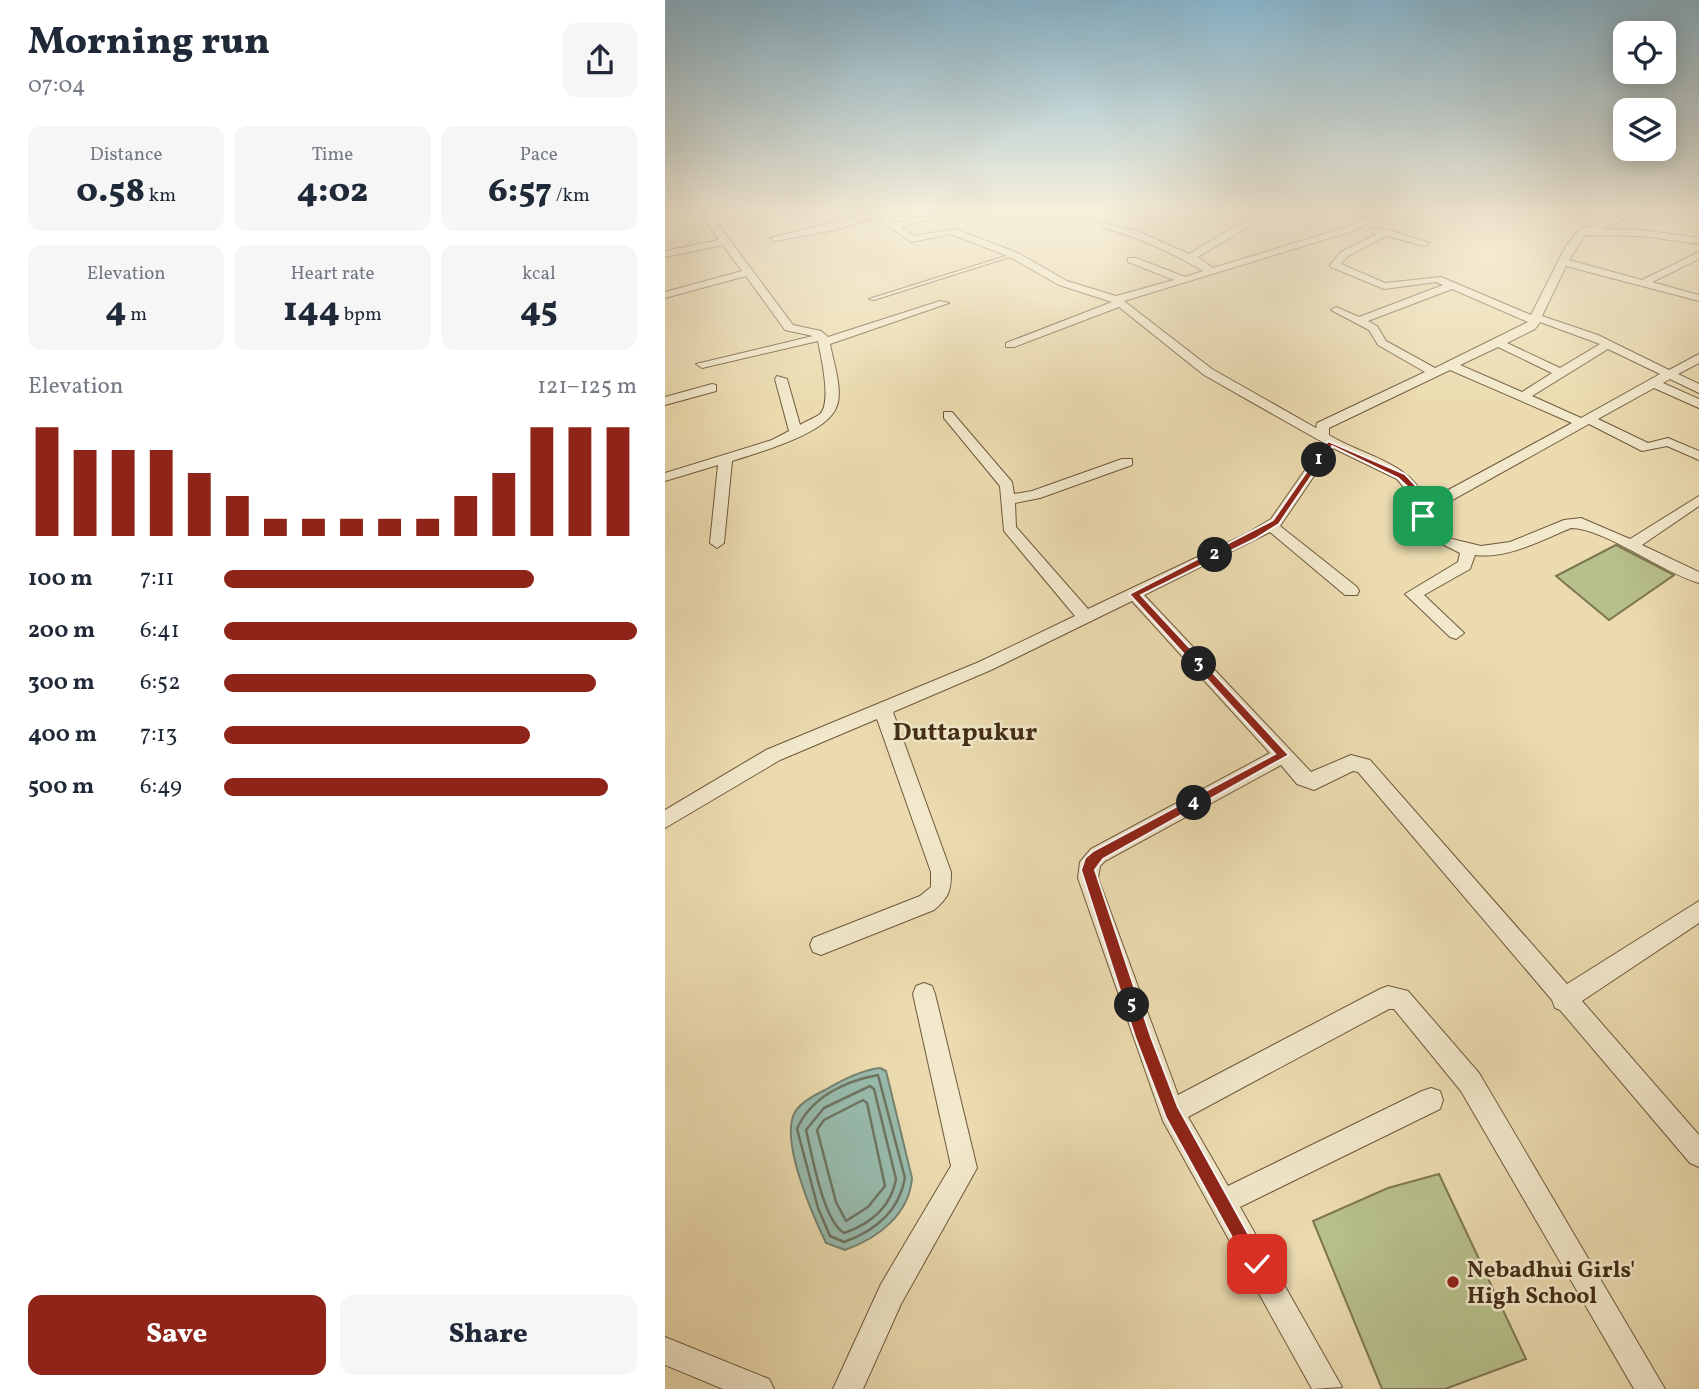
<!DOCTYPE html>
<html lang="en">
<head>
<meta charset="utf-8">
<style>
  :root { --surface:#fff; --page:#f6f6f7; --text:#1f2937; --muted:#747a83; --accent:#8f2418 }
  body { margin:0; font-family:Vollkorn,serif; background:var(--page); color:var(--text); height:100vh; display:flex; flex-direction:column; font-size:26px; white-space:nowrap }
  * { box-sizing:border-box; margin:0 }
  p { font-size:23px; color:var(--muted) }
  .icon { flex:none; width:38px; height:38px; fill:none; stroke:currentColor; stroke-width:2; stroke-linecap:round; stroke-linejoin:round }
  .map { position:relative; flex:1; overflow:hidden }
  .details { display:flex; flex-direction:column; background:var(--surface); width:665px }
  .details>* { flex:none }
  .buttons { position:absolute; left:948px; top:21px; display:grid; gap:14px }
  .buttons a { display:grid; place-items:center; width:63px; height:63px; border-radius:14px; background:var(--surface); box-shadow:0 4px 18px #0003; font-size:35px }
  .pin { position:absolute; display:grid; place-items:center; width:60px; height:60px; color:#fff; margin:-30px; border-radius:14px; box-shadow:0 4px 10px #0006 }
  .km { position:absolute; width:35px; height:35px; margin:-18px; border-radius:50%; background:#222; color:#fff; font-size:19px; line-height:35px; text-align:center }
  .round { display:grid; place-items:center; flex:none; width:74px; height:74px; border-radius:14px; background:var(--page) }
  .overview { display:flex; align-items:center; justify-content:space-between; height:119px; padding:0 28px }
  h1 { font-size:38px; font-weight:800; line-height:52px }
  .figures { display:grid; grid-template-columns:repeat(3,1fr); gap:10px; height:119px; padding:7px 28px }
  .figures div { display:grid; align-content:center; border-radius:14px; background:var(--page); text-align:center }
  .figures b { font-size:35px; font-weight:800 }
  .figures small { font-size:19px; font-weight:400 }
  .figures p { font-size:19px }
  .chart { height:196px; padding:14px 28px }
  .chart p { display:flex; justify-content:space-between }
  .chart svg { width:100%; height:126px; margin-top:7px; stroke:var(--accent); stroke-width:6 }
  .button { display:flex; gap:14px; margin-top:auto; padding:14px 28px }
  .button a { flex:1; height:80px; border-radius:14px; background:var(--accent); color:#fff; font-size:28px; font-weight:800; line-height:80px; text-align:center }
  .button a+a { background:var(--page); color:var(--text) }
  ul { padding:0 28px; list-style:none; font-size:23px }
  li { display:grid; grid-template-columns:112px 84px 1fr; align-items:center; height:52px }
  li i { height:18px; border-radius:9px; background:var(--accent) }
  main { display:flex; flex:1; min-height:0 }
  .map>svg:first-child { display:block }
  .green { fill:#b7c08b; stroke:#7e7650; stroke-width:2 }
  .water { fill:#98bbad; stroke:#768271; stroke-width:2 }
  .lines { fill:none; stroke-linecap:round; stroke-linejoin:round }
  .shore { stroke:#6e7462; stroke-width:2.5 }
  .service-casing { stroke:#6e583c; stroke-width:2 }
  .minor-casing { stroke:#6e583c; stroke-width:2 }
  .service { fill:#f2e8cb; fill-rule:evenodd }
  .minor { fill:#f2e8cb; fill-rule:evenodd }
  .route { fill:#8f2418; stroke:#fff; stroke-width:2 }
  .poi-dot { fill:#8f2418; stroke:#f2e8cb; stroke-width:2.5 }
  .labels { text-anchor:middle; stroke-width:5; stroke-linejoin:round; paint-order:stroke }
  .near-poi-label { font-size:23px; font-weight:bold; fill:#442d16; stroke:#f2e8cb; text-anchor:start }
  .district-label { font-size:26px; font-weight:bold; fill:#442d16; stroke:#f2e8cb }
</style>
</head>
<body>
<main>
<section class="details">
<div class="overview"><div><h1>Morning run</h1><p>07:04</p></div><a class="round"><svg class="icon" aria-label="share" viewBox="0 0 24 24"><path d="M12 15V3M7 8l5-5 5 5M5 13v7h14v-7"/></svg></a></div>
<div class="figures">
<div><p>Distance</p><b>0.58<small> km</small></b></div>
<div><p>Time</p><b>4:02</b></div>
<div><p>Pace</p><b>6:57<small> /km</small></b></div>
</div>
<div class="figures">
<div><p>Elevation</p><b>4<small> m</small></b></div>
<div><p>Heart rate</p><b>144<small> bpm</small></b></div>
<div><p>kcal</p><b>45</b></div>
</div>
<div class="chart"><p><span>Elevation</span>121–125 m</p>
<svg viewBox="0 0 160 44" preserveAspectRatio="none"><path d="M5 44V6M15 44V14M25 44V14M35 44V14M45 44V22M55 44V30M65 44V38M75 44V38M85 44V38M95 44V38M105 44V38M115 44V30M125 44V22M135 44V6M145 44V6M155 44V6"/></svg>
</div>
<ul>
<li><b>100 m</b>7:11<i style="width:75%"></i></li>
<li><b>200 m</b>6:41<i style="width:100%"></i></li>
<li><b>300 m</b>6:52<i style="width:90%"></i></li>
<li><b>400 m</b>7:13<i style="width:74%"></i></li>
<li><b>500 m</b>6:49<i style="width:93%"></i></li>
</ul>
<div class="button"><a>Save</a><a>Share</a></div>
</section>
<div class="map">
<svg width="1034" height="1389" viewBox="0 0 1034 1389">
  <rect width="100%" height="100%" fill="#ebdbaf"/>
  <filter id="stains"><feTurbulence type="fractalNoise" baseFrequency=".00286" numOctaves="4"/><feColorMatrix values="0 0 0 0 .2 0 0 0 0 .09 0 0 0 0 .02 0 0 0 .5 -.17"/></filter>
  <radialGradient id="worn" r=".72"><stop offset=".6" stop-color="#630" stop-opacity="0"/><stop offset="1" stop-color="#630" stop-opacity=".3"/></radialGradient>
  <path class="green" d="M951 545 1009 575 944 620 891 576Z
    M774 1174 861 1359 780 1389H717L648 1221 723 1188Z"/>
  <path class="water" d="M215 1068 221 1071 247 1178C244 1215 213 1238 180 1250L161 1243C148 1216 114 1139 130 1112 136 1102 150 1095 160 1090 177 1080 196 1070 215 1068Z"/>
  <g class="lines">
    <path class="shore" d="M213 1075 240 1178C234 1211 210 1231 179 1242L165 1236 153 1208 132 1129C146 1097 180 1081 213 1075Z
      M205 1086 209 1089 231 1179C226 1207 205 1224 179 1233 158 1221 147 1154 141 1130L159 1108Z
      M198 1100 202 1103 220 1186 203 1207 181 1221 171 1202 152 1130 159 1120Z"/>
    <defs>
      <path id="service" d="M347 254 351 255 209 300 204 299Z"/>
      <path id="minor" d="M43 210H53L49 214 52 223 128 325 156 331 163 337 275 301 284 303 165 344C168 361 179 392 171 408 161 434 92 453 67 461L59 543 52 548 45 543 53 465 0 481V473L107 440 124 431 110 379 112 376 122 379 135 425C141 421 150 418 155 414 167 403 156 356 153 341L37 368 31 364 148 336 120 330 81 276 0 298V292L77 271 58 245 0 257V251L54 240 42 223 39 213Z
        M203 210H213L230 223 282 210V214L236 227 248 236 290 229 353 253 402 281 451 296 509 280 463 262V258H471L520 277 538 271C506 252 473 237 437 227V223L472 231 524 254 593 213 611 210 533 257 548 268 685 226 716 210H727L691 230 459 301 547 369 651 428 652 423 760 372 713 345 704 330 666 310 671 307 694 317 778 285 771 282 719 289 666 267 665 265 676 252 712 234 706 232V228L723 230 765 243 760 246 721 236 683 256 676 264 720 283 776 277 866 315 901 246 914 230 973 210H985L935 229 977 230 1034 238V244L977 236 920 235 904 260 977 280 1034 252V259L987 282 1034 295V301L901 266 877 316 933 335 1004 370 1034 354V363L1013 374 1034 384V393L1005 379 998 383 1034 399V408L989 388 933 419 983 443 1003 438 1034 451V460L1002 446 977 451 924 424 764 513 769 528 787 539 816 546 845 542 899 520 916 518 965 539 1034 496V506L977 545 1034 572V583C998 573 939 528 906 528 877 540 843 559 810 555L805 569 759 595 799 633 791 639 785 637 740 594 793 562 795 553 757 534 745 495 732 479 668 448 615 526 692 587 694 591 692 595H680L605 532 479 595 646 772 686 755 705 760 902 984 1034 901V923L917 1001 1034 1135V1167L1025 1163 895 1010 890 1008 887 1000 693 772 688 771 649 790 632 784 616 765 440 861 435 866 433 878 513 1095 715 989 723 986 743 991 814 1073 1000 1389H969L796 1091 729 1009H724L523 1117 563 1186 757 1091 766 1088 775 1091 778 1100 775 1109 575 1207 677 1387 647 1389 498 1121 413 878 415 862 426 849 605 753 467 601 326 670 228 712 286 872C286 891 284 897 269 910L156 955 148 952 145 945 148 938 255 896 266 887V872L212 719 115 760 0 828V810L101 750 314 662 410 616 339 531 335 486 279 418V412H287L347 482 349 494 367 491 457 459H467V465L375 498 350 503 351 527 423 609 581 534 606 519 659 443 539 375 454 307 349 347H341V343L447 302 394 285 345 257 286 234 246 242 211 217 170 230 110 241 105 238 205 213ZM787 289 863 322 770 368 721 341 712 326 703 321ZM875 322 935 344 895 368 842 343 870 329ZM833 347 887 373 857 392 795 365ZM943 349 995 374 916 418 867 396ZM785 370 907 423 761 502C747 462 698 456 664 435V428Z
        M47 384 51 385V391L0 405V397Z
        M259 983 267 986 270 994 312 1168 236 1304 198 1389H168L216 1284 286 1166 248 994 251 986Z
        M0 1337 104 1379 109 1389H58L0 1365Z"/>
    </defs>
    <use href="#service" class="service-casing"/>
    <use href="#minor" class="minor-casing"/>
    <use href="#service" class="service"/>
    <use href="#minor" class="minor"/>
  </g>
  <linearGradient id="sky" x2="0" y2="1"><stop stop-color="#88b7d0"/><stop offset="0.52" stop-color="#f6efdb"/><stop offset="1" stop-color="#f6efdb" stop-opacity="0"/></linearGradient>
  <rect width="1034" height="404" fill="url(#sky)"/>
  <path class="route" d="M663 441 740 474 757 492 763 516 755 518 748 492 733 478 667 446 614 524 590 539 476 595 624 755 438 859 430 870 486 1037 513 1107 600 1264 598 1270 592 1273 585 1270 501 1118 470 1037 416 870 420 858 428 851 610 754 464 594 608 520Z"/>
  <circle class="poi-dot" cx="788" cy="1282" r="7"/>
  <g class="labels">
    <g class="near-poi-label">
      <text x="802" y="1277">Nebadhui Girls'<tspan x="802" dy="26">High School</tspan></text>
    </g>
    <g class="district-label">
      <text x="300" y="740">Duttapukur</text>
    </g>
  </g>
  <rect width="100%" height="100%" filter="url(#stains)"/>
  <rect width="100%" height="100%" fill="url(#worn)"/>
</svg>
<div class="buttons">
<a><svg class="icon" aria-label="locate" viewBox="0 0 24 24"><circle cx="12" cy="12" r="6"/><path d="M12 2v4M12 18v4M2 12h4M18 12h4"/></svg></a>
<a><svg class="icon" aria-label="layers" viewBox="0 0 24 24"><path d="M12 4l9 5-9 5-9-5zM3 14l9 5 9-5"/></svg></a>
</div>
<div class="pin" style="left:758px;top:516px;background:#1e9e55"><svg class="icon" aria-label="arrive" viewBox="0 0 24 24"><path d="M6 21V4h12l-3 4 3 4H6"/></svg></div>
<div class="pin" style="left:592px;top:1264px;background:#d93025"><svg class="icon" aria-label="check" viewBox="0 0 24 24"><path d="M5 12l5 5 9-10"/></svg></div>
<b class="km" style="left:654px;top:460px">1</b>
<b class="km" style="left:550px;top:555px">2</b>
<b class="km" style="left:534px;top:664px">3</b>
<b class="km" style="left:529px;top:803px">4</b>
<b class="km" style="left:467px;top:1005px">5</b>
</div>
</main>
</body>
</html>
